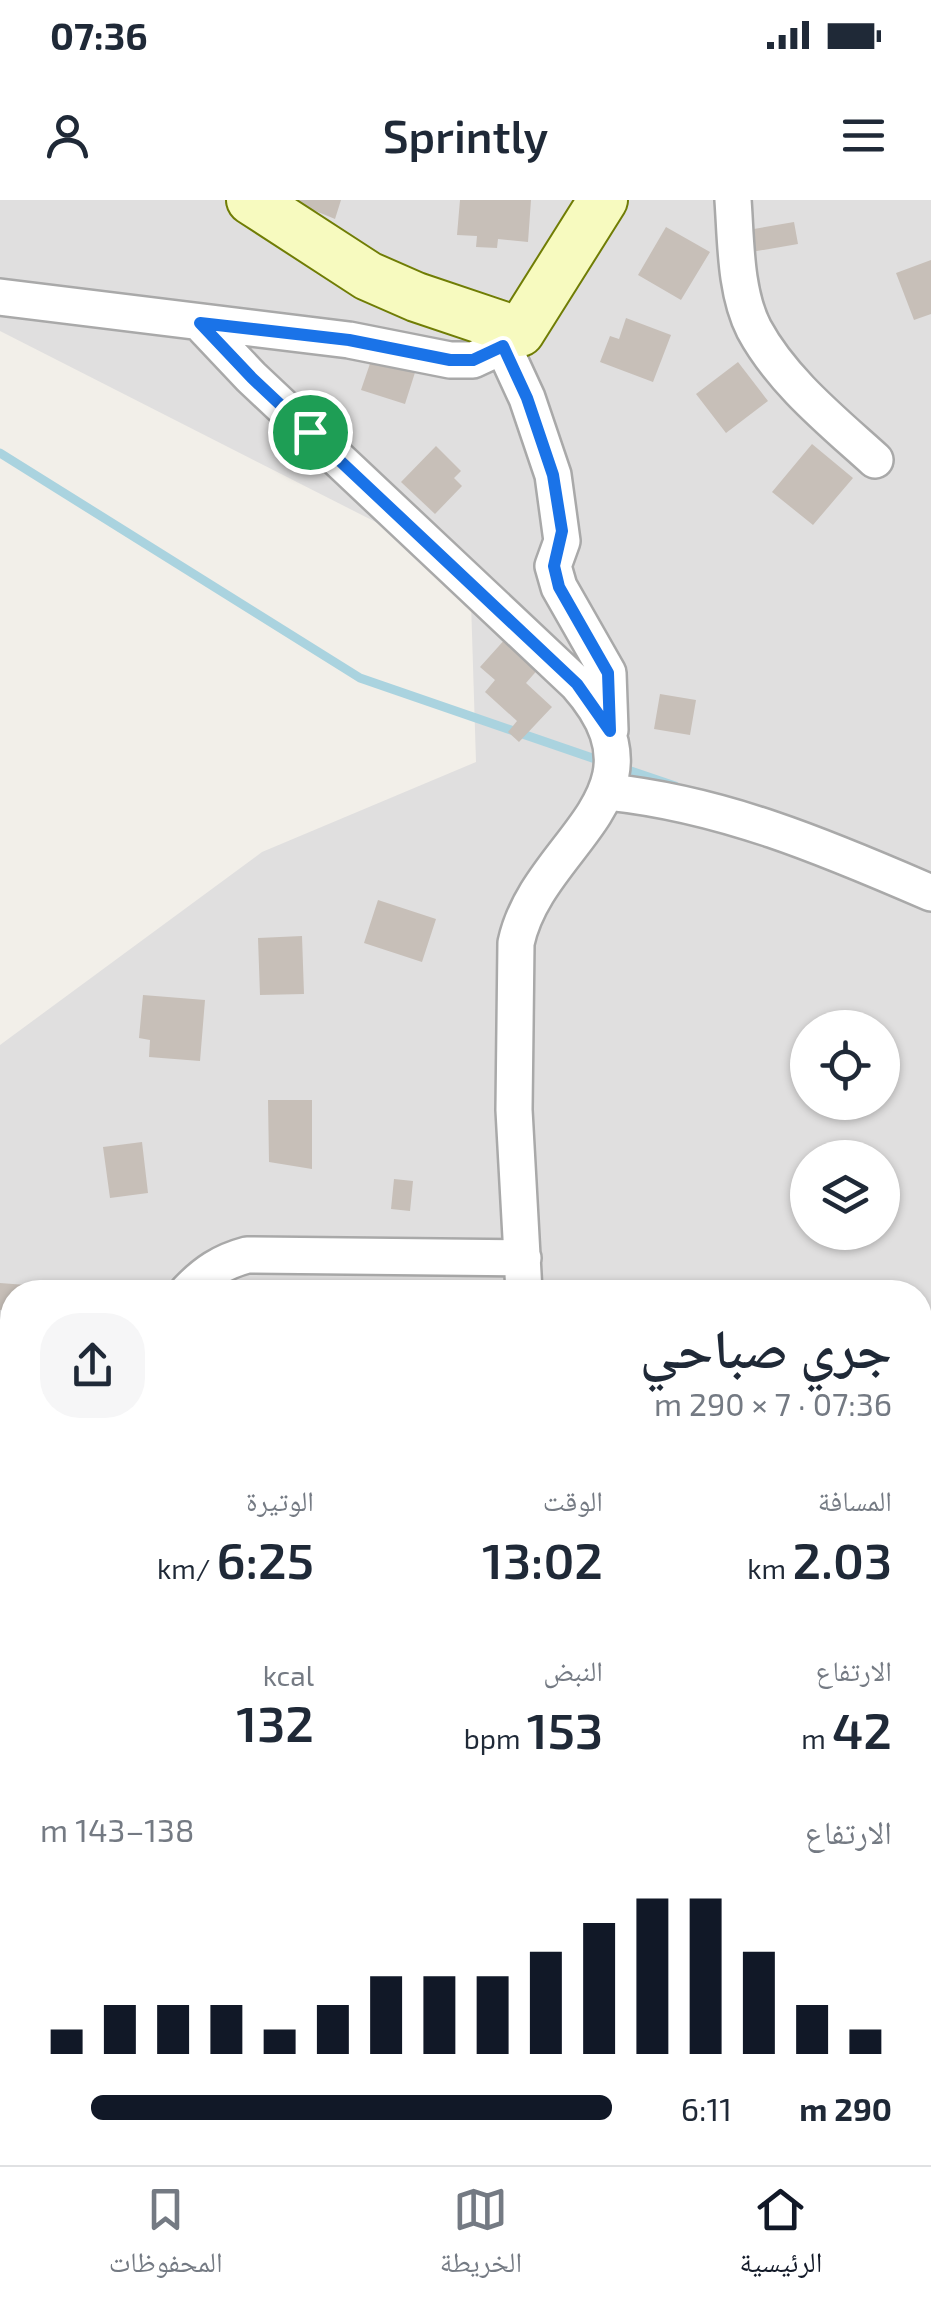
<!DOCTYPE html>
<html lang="ar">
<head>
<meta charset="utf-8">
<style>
  :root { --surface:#fff; --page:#f6f6f7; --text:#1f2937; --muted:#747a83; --line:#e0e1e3; --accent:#111827 }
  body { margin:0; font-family:"Exo 2","Noto Naskh Arabic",sans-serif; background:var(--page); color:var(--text); direction:rtl; height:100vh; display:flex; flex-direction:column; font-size:38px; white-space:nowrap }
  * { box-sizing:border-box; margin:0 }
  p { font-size:32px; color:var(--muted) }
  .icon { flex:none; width:55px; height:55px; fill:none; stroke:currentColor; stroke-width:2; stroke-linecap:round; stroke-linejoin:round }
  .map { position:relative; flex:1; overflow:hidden; direction:ltr }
  .details { position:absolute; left:0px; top:1080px; width:932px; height:885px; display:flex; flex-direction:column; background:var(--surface); border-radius:40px 40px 0 0; box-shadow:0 2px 8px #0004; direction:rtl }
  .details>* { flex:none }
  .buttons { position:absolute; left:790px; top:810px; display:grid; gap:20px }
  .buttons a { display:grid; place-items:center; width:110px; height:110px; border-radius:50%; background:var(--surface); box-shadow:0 2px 8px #0004; font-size:50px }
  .pin { position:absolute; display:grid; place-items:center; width:85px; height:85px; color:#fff; margin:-42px; border:5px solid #fff; border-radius:50%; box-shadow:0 2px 10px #0007 }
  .round { display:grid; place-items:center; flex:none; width:105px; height:105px; border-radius:40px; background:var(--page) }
  .overview { display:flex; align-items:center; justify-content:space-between; height:170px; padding:0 40px }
  h1 { font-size:55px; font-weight:600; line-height:75px }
  .metrics { display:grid; grid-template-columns:repeat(3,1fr); gap:15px; height:170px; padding:10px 40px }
  .metrics div { display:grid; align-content:center }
  .metrics b { font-size:50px; font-weight:600 }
  .metrics small { font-size:28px; font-weight:400 }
  .metrics p { font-size:28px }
  .chart { height:280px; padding:20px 40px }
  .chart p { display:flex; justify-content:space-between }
  .chart svg { width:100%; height:180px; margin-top:10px; stroke:var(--accent); stroke-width:6 }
  ul { padding:0 40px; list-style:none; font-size:32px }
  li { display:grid; grid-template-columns:160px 120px 1fr; align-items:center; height:75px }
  li i { height:25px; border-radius:12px; background:var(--accent) }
  .status { display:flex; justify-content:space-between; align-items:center; height:70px; padding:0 50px; background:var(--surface); direction:ltr }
  .status svg { height:28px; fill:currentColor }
  header { display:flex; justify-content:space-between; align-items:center; height:130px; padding:0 40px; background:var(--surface); font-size:45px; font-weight:600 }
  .tab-bar { display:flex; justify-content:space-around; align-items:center; height:140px; border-top:2px solid var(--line); background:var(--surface); font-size:28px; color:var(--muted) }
  .tab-bar a { display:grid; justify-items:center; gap:5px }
  .tab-bar .active { color:var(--accent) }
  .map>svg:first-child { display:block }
  .residential { fill:#e0dfdf; fill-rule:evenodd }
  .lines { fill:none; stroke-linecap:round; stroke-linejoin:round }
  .stream { stroke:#aad3df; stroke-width:9 }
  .building { fill:#c7bfb8 }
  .street-casing { stroke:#a9a9a9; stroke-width:40 }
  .secondary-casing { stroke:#707d05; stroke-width:52 }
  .street { stroke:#fff; stroke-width:35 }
  .secondary { stroke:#f7fabf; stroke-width:48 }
  .route-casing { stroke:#fff; stroke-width:20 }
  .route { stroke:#1a73e8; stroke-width:12 }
</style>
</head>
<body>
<div class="status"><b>07:36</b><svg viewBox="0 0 49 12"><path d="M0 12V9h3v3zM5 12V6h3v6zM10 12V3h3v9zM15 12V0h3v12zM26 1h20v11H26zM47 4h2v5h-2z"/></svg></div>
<header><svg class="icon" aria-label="menu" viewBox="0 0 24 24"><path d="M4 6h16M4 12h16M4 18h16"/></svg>Sprintly<svg class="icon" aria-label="person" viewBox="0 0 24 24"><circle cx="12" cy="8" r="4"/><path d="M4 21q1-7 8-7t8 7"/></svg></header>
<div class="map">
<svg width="931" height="1965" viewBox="0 0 931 1965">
  <rect width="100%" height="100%" fill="#f2efe9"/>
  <path class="residential" d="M0 0H931V1965H0V845L262 652 476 562 470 370 0 131ZM808 828H882V902H808ZM808 958H882V1032H808ZM12 1092H920V1952H12Z"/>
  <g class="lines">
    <path class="stream" d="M0 253 360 478 604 562
      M619 567 675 586"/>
  </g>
  <path class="building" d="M289 0H341L335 19Z
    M460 0H531L528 42 498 39 497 48 476 47 477 36 457 35Z
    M794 22 798 44 751 52 748 30Z
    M666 27 710 52 681 100 638 75Z
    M931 60V114L914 120 896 73Z
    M626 118 671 135 653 182 600 162 610 136 619 139Z
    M375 149 418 163 405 204 361 190Z
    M738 162 768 201 726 233 696 194Z
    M812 244 853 278 813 325 772 292Z
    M436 246 461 271 454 278 462 286 435 314 401 282Z
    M507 437 540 467 526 483 552 507 519 542 508 532 517 521 485 492 495 480 480 467Z
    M660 494 696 500 690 535 654 529Z
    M378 700 436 719 422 762 364 743Z
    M302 736 304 794 260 795 258 738Z
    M143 795 205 800 200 861 149 857 150 840 139 838Z
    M268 900H312V969L269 962Z
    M142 942 148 993 110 998 103 947Z
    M394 979 413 981 410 1011 391 1009Z
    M0 1083 26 1085V1092H12V1111L0 1110Z
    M12 1378V1437H4L1 1379Z
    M6 1531H12V1610H6Z"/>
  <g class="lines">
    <defs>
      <path id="street" d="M733 0C736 41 735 92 754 129 782 181 832 221 875 260
        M0 97 349 140 450 160H473L503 146 520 132
        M200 123 251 177 577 484C676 596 538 641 516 743L514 910 524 1092
        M503 146 527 198 553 275 562 341 553 366 559 387 608 473 610 530
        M608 592C723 604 825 647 931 693
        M187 1092C205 1073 221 1062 247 1055L523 1058
        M0 1724H12
        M0 1891 12 1890
        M105 1952 106 1965
        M577 1952V1965"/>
      <path id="secondary" d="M251 0 368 76 416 97 520 132 603 0"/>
    </defs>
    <use href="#street" class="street-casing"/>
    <use href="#secondary" class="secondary-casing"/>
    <use href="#street" class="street"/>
    <use href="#secondary" class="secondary"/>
  </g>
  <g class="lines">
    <defs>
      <path id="route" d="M200 123 349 140 450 160H473L503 146 527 198 553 275 562 331 554 366 559 387 608 473 610 531 577 484 252 178Z"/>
    </defs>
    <use href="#route" class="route-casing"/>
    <use href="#route" class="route"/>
  </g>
</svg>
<div class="buttons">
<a><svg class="icon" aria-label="locate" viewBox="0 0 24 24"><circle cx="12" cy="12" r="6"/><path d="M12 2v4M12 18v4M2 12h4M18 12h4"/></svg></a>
<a><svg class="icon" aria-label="layers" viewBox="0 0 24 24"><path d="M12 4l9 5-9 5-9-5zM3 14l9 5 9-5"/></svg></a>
</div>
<div class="pin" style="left:310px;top:232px;background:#1e9e55"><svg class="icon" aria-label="arrive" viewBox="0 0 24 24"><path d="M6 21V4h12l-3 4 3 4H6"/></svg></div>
<section class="details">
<div class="overview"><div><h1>جري صباحي</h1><p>07:36 · 7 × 290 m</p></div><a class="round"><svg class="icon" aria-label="share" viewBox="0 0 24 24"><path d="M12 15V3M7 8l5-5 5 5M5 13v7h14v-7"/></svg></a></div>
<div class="metrics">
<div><p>المسافة</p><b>2.03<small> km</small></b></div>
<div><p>الوقت</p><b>13:02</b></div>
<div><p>الوتيرة</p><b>6:25<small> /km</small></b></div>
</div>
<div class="metrics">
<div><p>الارتفاع</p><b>42<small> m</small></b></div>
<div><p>النبض</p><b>153<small> bpm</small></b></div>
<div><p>kcal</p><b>132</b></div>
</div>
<div class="chart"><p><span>الارتفاع</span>138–143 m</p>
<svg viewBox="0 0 160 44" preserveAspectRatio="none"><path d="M5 44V38M15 44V32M25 44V32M35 44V32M45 44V38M55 44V32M65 44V25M75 44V25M85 44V25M95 44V19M105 44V12M115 44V6M125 44V6M135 44V19M145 44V32M155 44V38"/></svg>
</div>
<ul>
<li><b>290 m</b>6:11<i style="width:91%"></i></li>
</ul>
</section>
</div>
<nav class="tab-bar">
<a class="active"><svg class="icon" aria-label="home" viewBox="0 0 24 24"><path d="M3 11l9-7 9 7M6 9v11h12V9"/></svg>الرئيسية</a>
<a><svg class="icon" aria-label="map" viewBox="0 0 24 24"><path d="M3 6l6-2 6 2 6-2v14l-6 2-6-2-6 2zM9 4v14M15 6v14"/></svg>الخريطة</a>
<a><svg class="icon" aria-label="saved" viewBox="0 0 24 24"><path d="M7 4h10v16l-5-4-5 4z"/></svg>المحفوظات</a>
</nav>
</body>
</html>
